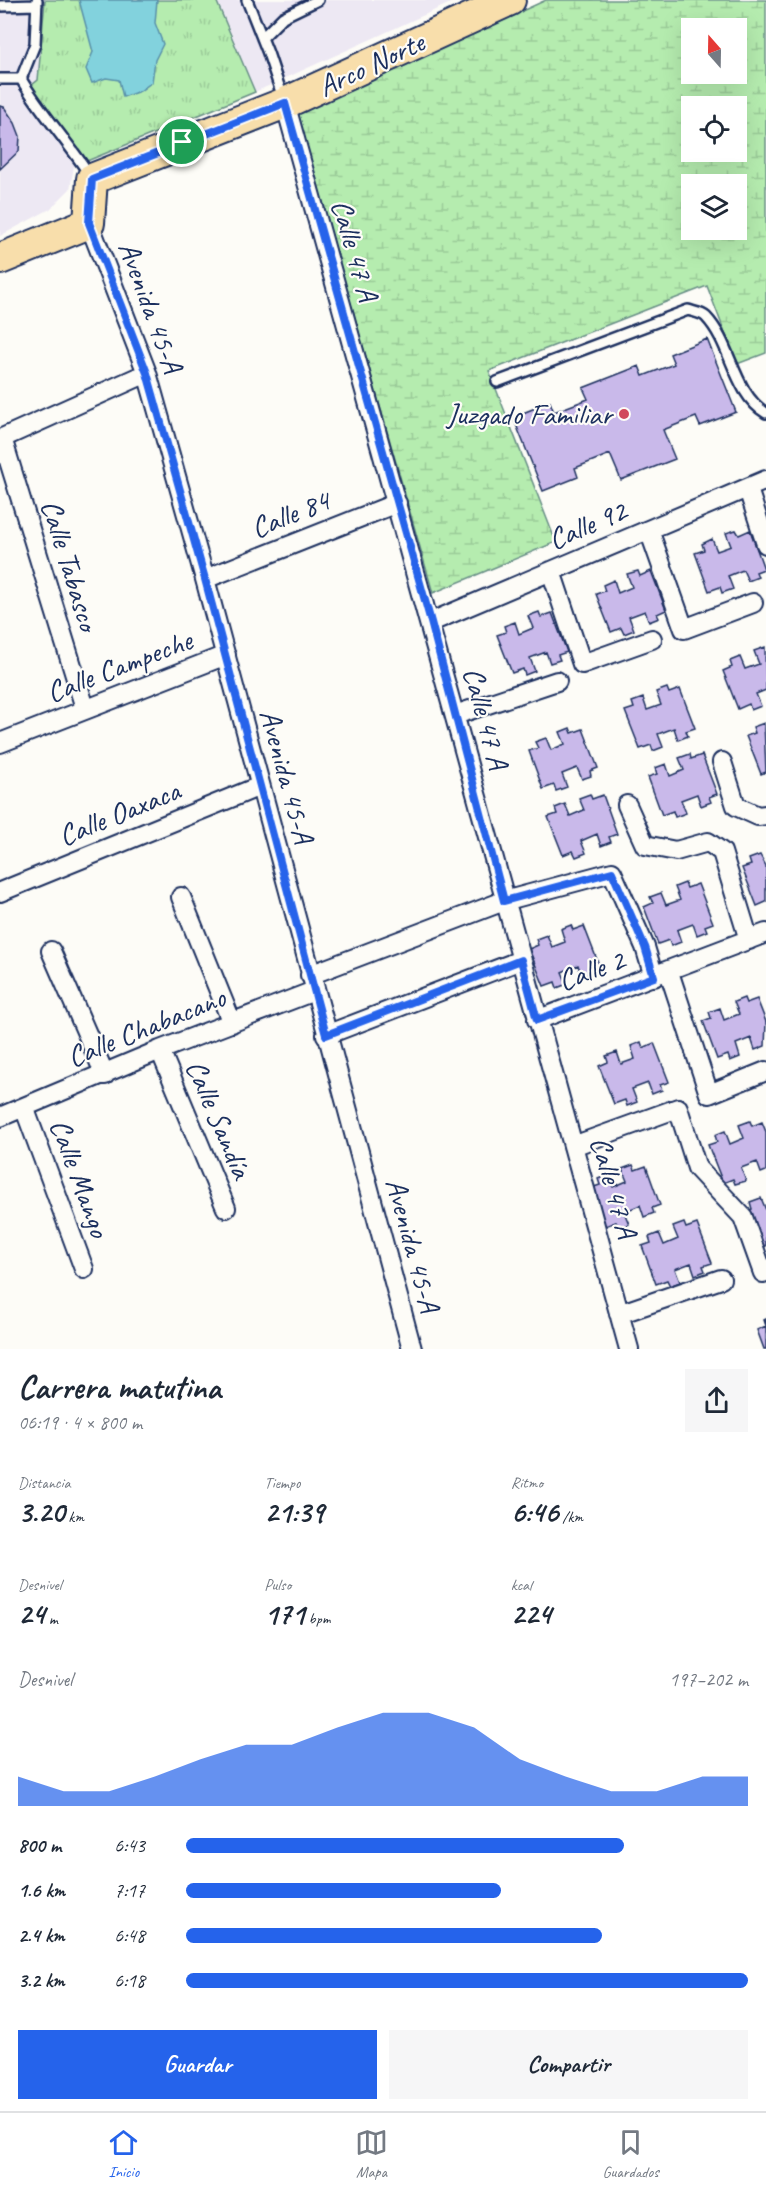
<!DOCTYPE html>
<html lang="es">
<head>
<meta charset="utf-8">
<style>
  :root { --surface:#fff; --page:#f6f6f7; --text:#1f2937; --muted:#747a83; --line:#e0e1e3; --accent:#2563eb }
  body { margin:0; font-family:Caveat,sans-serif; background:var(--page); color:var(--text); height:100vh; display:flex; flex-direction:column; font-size:22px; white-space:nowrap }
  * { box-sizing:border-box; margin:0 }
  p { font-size:20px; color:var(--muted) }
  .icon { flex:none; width:33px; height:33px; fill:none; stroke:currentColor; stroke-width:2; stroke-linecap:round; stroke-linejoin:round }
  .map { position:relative; height:1349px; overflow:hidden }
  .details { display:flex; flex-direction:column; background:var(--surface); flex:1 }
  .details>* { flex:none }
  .needle { width:39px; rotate:340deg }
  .controls { position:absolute; left:681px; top:18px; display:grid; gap:12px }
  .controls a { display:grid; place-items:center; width:66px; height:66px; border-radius:0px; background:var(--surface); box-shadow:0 6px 24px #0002; font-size:30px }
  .pin { position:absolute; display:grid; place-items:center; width:51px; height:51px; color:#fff; margin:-26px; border:3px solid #fff; border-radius:50%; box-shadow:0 2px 6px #0007 }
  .round { display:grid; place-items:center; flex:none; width:63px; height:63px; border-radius:0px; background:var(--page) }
  .head { display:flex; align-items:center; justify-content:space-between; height:102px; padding:0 18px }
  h1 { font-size:33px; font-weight:700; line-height:45px }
  .figures { display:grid; grid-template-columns:repeat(3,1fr); gap:9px; height:102px; padding:6px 18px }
  .figures div { display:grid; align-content:center }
  .figures b { font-size:30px; font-weight:700 }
  .figures small { font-size:16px; font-weight:400 }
  .figures p { font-size:16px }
  .chart { height:168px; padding:12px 18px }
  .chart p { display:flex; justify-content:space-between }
  .chart svg { width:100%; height:108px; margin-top:6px; fill:var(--accent); opacity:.7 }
  .button { display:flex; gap:12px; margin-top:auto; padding:12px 18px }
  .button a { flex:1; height:69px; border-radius:0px; background:var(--accent); color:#fff; font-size:24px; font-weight:700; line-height:69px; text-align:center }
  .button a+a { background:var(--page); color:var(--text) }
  ul { padding:0 18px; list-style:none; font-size:20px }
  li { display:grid; grid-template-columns:96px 72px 1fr; align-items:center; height:45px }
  li i { height:15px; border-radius:8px; background:var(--accent) }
  .menu { display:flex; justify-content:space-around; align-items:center; height:84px; border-top:2px solid var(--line); background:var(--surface); font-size:16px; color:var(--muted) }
  .menu a { display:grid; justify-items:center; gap:3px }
  .menu .current { color:var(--accent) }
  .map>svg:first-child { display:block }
  .built { fill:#ede8f3 }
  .wetland { fill:url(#wetland-marsh); stroke:#688e86; stroke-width:1.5; fill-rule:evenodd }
  .park { fill:url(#park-tufts); stroke:#688e86; stroke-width:1.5 }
  .water { fill:#82d2dd; stroke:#5991aa; stroke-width:1.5 }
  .building { fill:#c9b9ea; stroke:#1b2f5e; stroke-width:1.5 }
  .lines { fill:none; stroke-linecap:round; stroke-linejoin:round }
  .lane-casing { stroke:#1b2f5e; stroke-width:14 }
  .street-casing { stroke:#1b2f5e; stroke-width:22 }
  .primary-casing { stroke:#1b2f5e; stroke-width:34 }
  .lane { stroke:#fdfcf7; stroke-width:9 }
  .street { stroke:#fdfcf7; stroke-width:18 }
  .primary { stroke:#f8deab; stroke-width:30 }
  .route-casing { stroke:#fff; stroke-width:12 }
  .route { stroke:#2563eb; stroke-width:8 }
  .poi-dot { fill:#d1495b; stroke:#fdfcf7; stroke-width:2 }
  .labels { text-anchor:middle; stroke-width:4.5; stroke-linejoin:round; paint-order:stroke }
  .street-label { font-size:30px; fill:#1b2f5e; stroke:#fdfcf7 }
  .poi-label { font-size:30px; fill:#1b2f5e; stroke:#fdfcf7; text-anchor:end }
</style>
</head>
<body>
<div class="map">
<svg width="766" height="1349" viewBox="0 0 766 1349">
  <defs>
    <pattern id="wetland-marsh" width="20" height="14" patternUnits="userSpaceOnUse" patternTransform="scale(1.5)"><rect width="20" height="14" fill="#b5ecaf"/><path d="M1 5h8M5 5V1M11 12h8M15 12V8" fill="none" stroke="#9bcb99"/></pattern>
    <pattern id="park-tufts" width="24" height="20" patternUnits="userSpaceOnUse" patternTransform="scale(1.5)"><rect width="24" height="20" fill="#b5ecaf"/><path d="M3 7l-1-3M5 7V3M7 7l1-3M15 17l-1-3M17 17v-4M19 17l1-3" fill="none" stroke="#9bcb99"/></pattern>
  </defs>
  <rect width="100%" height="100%" fill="#fdfcf7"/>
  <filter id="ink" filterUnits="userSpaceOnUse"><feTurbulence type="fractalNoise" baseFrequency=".0167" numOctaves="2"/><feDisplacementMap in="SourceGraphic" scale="12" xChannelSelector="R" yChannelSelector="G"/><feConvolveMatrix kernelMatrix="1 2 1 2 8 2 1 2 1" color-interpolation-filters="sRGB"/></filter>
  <g filter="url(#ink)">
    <path class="built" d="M0 0H457L255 92 74 166 70 189 50 209 0 236Z"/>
    <path class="wetland" d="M546 0H766V353L737 364 707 286 489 371 556 542 433 593 297 114ZM692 28H736V74H692ZM692 106H736V152H692ZM692 184H736V230H692Z"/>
    <path class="park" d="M45 0H216L255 92 82 163 27 89 38 80Z"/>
    <path class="water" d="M79 0H157L155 23 163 44 155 60 152 82 140 91 123 97 119 80 106 78 92 83 86 69 93 52Z"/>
    <path class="building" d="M0 106 4 107 15 123 20 136 19 151 0 169Z
      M707 339 736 412 700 426 696 417 663 430 675 459 621 480 610 454 575 468 578 477 543 491 513 417 550 402 554 412 588 399 583 388 639 366 643 376 674 364 670 354Z
      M736 530 739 535 750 530 764 569 756 572 758 577 748 581 743 570 728 576 733 589 722 593 720 587 709 591 695 553 704 550 702 544 712 539 717 551 731 546 726 533Z
      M638 571 640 576 651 571 666 610 657 614 659 618 649 622 645 611 629 617 634 630 624 634 621 628 611 632 596 594 605 591 603 585 614 580 618 593 632 587 627 574Z
      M539 612 541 617 552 613 567 652 558 655 560 660 550 663 546 652 530 658 535 671 525 675 523 669 512 673 497 635 506 632 504 626 515 622 519 634 533 628 528 616Z
      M765 647 766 690 756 694 761 706 751 710 749 704 738 709 723 671 732 667 730 661 740 657 745 669 759 664 754 651Z
      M667 688 669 693 680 689 695 728 686 731 688 736 678 740 674 728 658 734 663 747 653 751 651 745 640 749 625 711 634 708 632 702 643 698 647 710 661 705 656 692Z
      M764 723 766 772 761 774 746 736 755 733 753 727Z
      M570 728 572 733 583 729 598 768 590 771 591 776 582 779 577 768 562 774 567 787 556 791 554 785 543 789 529 751 538 748 535 742 546 738 551 750 565 744 560 732Z
      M690 754 691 759 702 755 717 794 709 797 711 802 701 806 697 794 681 800 686 813 675 817 673 811 662 815 648 777 657 774 655 768 666 764 670 776 684 770 679 758Z
      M590 794 592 799 603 795 617 834 609 837 611 842 601 846 597 834 581 841 586 853 576 857 573 851 563 855 548 817 557 814 555 808 565 804 570 816 584 810 579 798Z
      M760 855 766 866V902L757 906 742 868 751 865 749 859Z
      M685 883 687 888 698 884 713 923 705 926 707 931 697 935 693 924 677 930 681 942 671 946 669 940 658 944 644 907 653 903 650 897 661 893 666 905 680 900 675 887Z
      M571 925 573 930 584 926 599 965 590 968 592 973 582 977 578 965 562 972 567 984 557 988 555 982 544 986 529 949 538 945 536 939 547 935 552 947 565 942 561 929Z
      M744 998 746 1003 757 999 766 1022 765 1046 755 1050 751 1038 736 1044 740 1057 730 1061 728 1055 717 1059 703 1021 711 1018 709 1012 720 1008 724 1020 739 1014 734 1002Z
      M641 1042 643 1048 654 1043 669 1082 660 1085 662 1090 652 1094 648 1083 632 1089 637 1102 627 1106 625 1100 614 1104 599 1066 608 1062 606 1056 617 1052 621 1064 635 1059 631 1046Z
      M750 1121 752 1126 762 1122 766 1132V1171L761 1173 757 1162 741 1168 746 1181 735 1184 733 1179 723 1183 708 1145 717 1142 715 1135 725 1131 730 1144 744 1138 739 1125Z
      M633 1165 635 1170 646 1166 660 1205 652 1208 654 1213 644 1217 640 1205 624 1212 629 1224 619 1228 616 1222 605 1226 591 1188 600 1185 598 1179 608 1175 613 1187 627 1181 622 1169Z
      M761 1198 766 1210V1246L758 1250 743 1212 752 1209 750 1202Z
      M684 1223 686 1228 697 1224 712 1263 703 1266 705 1271 695 1275 691 1263 675 1269 680 1282 670 1286 667 1280 656 1284 642 1246 651 1243 649 1237 659 1233 664 1245 678 1239 673 1227Z
      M766 1319V1349H764L757 1330 766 1326 764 1320Z"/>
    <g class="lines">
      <defs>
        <path id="lane" d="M247 0 268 53 284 101
          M0 6 37 5
          M262 38 283 17 318 0
          M0 79H21C41 113 69 143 91 177
          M21 79 35 44 37 0
          M497 382 688 310C694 312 702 313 706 317 732 344 733 393 766 413"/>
        <path id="street" d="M285 103C401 518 514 934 629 1349
          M89 223 147 373 205 579 412 1349
          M2 438 85 708
          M0 439 147 373
          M748 489 766 544
          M649 530 684 629 753 603
          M551 571 582 664 652 639
          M205 579 397 503
          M431 622 766 480
          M455 715 557 681
          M0 743 226 655
          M722 762 736 806 758 816 766 815
          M627 805 645 845 676 851 708 842 722 852 749 940
          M0 892 260 786
          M181 897 232 1023
          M51 951 105 1075
          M669 972 709 1094 766 1071
          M310 975 504 901 612 872 645 947 654 977
          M537 1020 766 933
          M326 1035 521 960
          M160 1050 226 1208
          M24 1107 84 1269
          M0 1117 160 1050 314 991
          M573 1146 678 1108 697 1168 743 1217 763 1273 766 1272
          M619 1314 721 1279"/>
        <path id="primary" d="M0 259 89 223 92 179 285 103 510 0"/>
      </defs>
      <use href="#lane" class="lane-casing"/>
      <use href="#street" class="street-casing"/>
      <use href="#primary" class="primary-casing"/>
      <use href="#lane" class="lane"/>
      <use href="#street" class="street"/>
      <use href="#primary" class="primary"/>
    </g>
  </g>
  <g class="lines" filter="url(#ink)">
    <defs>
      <path id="route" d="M285 103 431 622 504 901 612 872 645 947 654 977 537 1020 521 960 326 1035 205 579 147 373 89 223 92 179Z"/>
    </defs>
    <use href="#route" class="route-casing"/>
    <use href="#route" class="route"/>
  </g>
  <circle class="poi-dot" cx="624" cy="414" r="6"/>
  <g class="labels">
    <g class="street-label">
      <text transform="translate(371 64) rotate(-25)" y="10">Arco Norte</text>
      <text transform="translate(355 250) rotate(74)" y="10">Calle 47 A</text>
      <text transform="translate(151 307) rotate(70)" y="10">Avenida 45-A</text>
      <text transform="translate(290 514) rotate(-22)" y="10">Calle 84</text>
      <text transform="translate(587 525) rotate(-23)" y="10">Calle 92</text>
      <text transform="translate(70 565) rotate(73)" y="10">Calle Tabasco</text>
      <text transform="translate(119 666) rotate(-21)" y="10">Calle Campeche</text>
      <text transform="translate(486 718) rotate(75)" y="10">Calle 47 A</text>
      <text transform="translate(287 776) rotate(75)" y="10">Avenida 45-A</text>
      <text transform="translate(119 813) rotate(-22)" y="10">Calle Oaxaca</text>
      <text transform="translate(591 970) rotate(-20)" y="10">Calle 2</text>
      <text transform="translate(146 1027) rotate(-22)" y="10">Calle Chabacano</text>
      <text transform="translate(219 1119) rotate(67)" y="10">Calle Sandía</text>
      <text transform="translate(80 1178) rotate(70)" y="10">Calle Mango</text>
      <text transform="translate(614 1187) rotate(74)" y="10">Calle 47 A</text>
      <text transform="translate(413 1245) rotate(75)" y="10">Avenida 45-A</text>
    </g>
    <g class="poi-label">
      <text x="612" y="424">Juzgado Familiar</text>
    </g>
  </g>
</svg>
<div class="controls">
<a><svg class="needle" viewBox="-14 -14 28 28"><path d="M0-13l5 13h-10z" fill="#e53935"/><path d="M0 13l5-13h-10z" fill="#747a83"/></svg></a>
<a><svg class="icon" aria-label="locate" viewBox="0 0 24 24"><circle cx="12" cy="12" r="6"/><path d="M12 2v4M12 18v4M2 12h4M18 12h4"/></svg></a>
<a><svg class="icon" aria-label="layers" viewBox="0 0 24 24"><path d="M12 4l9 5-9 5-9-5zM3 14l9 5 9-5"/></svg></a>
</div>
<div class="pin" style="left:182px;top:142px;background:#1e9e55"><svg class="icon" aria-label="arrive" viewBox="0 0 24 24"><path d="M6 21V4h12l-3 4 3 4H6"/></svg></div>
</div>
<section class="details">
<div class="head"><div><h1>Carrera matutina</h1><p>06:19 · 4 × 800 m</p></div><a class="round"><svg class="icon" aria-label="share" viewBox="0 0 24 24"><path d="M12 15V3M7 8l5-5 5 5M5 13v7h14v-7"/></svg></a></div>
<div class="figures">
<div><p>Distancia</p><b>3.20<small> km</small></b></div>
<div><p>Tiempo</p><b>21:39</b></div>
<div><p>Ritmo</p><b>6:46<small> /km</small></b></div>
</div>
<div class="figures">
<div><p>Desnivel</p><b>24<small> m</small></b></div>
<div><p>Pulso</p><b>171<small> bpm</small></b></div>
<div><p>kcal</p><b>224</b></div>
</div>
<div class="chart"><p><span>Desnivel</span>197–202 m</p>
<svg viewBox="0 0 160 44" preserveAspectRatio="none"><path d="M0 44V32L10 38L20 38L30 32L40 25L50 19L60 19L70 12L80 6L90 6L100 12L110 25L120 32L130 38L140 38L150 32L160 32V44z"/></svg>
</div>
<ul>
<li><b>800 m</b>6:43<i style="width:78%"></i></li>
<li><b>1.6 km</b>7:17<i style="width:56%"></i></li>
<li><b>2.4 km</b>6:48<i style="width:74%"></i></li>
<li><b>3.2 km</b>6:18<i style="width:100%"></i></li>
</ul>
<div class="button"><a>Guardar</a><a>Compartir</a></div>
</section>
<nav class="menu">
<a class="current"><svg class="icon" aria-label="home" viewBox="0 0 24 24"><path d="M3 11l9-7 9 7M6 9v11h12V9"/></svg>Inicio</a>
<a><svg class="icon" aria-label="map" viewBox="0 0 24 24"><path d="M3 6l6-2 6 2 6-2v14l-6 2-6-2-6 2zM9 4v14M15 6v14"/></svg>Mapa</a>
<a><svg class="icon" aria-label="saved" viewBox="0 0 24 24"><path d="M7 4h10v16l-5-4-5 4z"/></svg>Guardados</a>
</nav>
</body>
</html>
